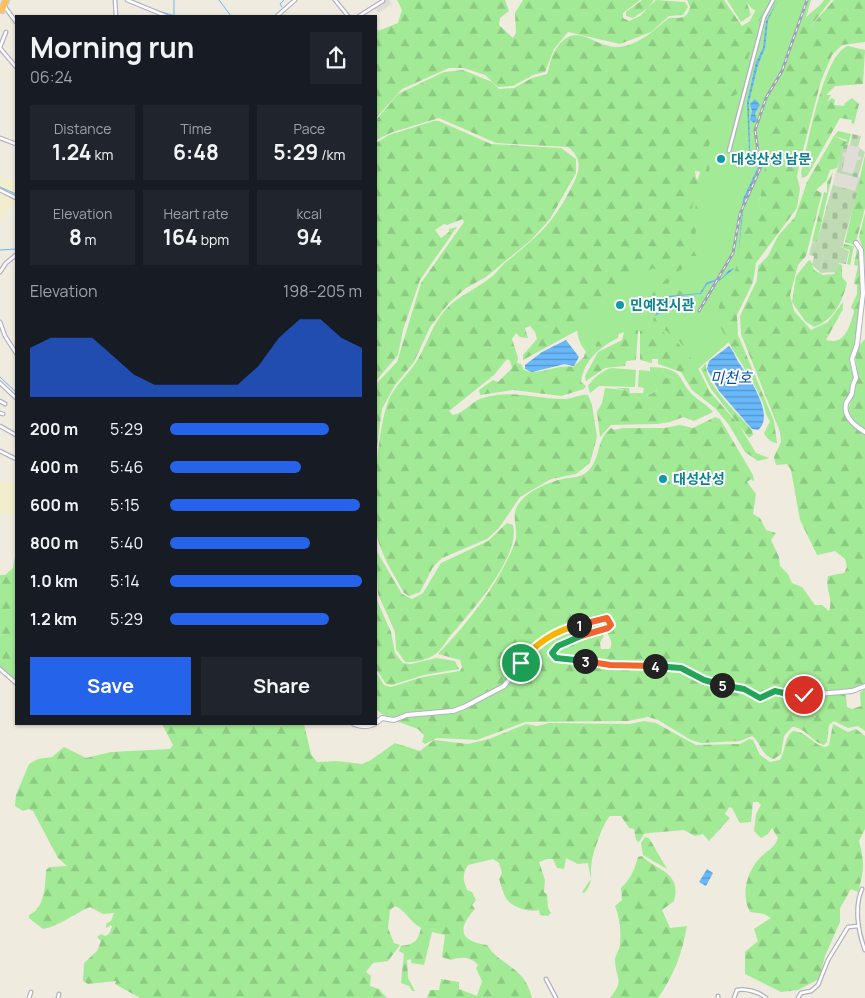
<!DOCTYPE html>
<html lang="en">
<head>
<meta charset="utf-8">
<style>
  :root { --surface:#171b24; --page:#20242c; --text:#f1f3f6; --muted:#9ea1a6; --accent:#2563eb }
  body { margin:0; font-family:Manrope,"Noto Sans KR",sans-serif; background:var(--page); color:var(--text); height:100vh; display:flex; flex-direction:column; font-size:19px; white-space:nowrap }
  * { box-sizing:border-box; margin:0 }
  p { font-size:16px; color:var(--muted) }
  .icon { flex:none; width:28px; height:28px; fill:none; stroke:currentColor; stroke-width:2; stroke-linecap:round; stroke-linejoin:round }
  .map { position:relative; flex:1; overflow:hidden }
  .drawer { position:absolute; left:15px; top:15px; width:362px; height:710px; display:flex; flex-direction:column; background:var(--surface); border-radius:0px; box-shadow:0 1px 4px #0004 }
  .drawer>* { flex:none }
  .pin { position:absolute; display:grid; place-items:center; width:42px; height:42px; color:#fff; margin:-21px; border:2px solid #fff; border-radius:50%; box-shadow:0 1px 5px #0007 }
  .km { position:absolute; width:25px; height:25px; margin:-12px; border-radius:50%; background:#222; color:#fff; font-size:14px; line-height:25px; text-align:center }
  .round { display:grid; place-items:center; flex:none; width:52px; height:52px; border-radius:0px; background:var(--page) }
  .head { display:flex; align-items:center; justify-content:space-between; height:85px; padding:0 15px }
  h1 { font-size:28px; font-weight:700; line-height:38px }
  .metrics { display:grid; grid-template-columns:repeat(3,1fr); gap:8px; height:85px; padding:5px 15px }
  .metrics div { display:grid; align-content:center; border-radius:0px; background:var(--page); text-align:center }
  .metrics b { font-size:21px; font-weight:700 }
  .metrics small { font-size:14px; font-weight:400 }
  .metrics p { font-size:14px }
  .chart { height:140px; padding:10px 15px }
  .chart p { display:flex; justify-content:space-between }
  .chart svg { width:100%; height:90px; margin-top:5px; fill:var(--accent); opacity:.7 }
  .primary-button { display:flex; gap:10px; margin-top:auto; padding:10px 15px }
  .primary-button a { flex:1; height:58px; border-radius:0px; background:var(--accent); color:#fff; font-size:20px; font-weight:700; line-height:58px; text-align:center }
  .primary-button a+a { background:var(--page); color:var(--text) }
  ul { padding:0 15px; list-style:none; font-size:16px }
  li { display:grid; grid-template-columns:80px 60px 1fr; align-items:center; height:38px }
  li i { height:12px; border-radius:6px; background:var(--accent) }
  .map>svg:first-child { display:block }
  .education { fill:#f2edcc }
  .grass { fill:#a3ea96 }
  .forest { fill:url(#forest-firs) }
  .cemetery { fill:url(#cemetery-stones) }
  .plaza { fill:#dfddd5 }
  .water { fill:url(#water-rules) }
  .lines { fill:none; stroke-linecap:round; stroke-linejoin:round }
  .stream { stroke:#68b8fa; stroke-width:1 }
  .street-casing { stroke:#b2b2c1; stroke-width:5 }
  .secondary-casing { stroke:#b2b2c1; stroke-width:6 }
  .highway-casing { stroke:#ccc; stroke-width:8 }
  .street { stroke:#fff; stroke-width:2.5 }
  .secondary { stroke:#fff; stroke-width:4 }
  .highway { stroke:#ffc059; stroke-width:5.5 }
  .rail-casing { stroke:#a09fb8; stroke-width:3 }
  .rail { stroke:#fff; stroke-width:1; stroke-dasharray:4; stroke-linecap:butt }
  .split-1-casing { stroke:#fff; stroke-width:10 }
  .split-2-casing { stroke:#fff; stroke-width:10 }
  .split-3-casing { stroke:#fff; stroke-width:10 }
  .split-4-casing { stroke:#fff; stroke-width:10 }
  .split-5-casing { stroke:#fff; stroke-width:10 }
  .split-6-casing { stroke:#fff; stroke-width:10 }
  .split-7-casing { stroke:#fff; stroke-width:10 }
  .split-1 { stroke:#f5b400; stroke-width:6 }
  .split-2 { stroke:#f0652b; stroke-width:6 }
  .split-3 { stroke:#22a559; stroke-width:6 }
  .split-4 { stroke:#f0652b; stroke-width:6 }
  .split-5 { stroke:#22a559; stroke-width:6 }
  .split-6 { stroke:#22a559; stroke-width:6 }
  .split-7 { stroke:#f5b400; stroke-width:6 }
  .culture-dot { fill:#0f9aa8; stroke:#fff; stroke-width:2 }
  .labels { text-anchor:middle; stroke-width:4; stroke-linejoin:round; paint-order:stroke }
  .culture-label { font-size:14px; font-weight:bold; fill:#0d838f; stroke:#fff; text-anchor:start }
  .water-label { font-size:15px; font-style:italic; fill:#0151ac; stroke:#fff }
</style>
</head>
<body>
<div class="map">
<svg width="865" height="998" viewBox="0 0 865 998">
  <defs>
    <pattern id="forest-firs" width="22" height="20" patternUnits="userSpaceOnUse" patternTransform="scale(1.25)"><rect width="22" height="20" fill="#a3ea96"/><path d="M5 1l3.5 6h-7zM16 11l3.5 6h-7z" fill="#8cc981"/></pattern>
    <pattern id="cemetery-stones" width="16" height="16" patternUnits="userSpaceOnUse" patternTransform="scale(1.25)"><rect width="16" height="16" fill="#bfdbb3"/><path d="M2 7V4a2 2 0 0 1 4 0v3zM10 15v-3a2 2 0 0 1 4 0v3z" fill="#a4bc9a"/></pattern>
    <pattern id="water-rules" width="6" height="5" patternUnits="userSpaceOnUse" patternTransform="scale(1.25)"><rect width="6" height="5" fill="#68b8fa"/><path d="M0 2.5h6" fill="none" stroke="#5696cb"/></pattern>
  </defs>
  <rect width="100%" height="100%" fill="#efebde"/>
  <path class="education" d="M0 176 16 182V206L12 204 0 224Z
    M0 481 16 484V515L0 513Z"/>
  <path class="grass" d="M745 0H811L779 112 778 125 756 214 735 284 722 311 729 342 698 369 652 332 627 331 598 342 589 354C580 348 575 332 578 322L691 202 712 133 759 11 752 9Z
    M838 131 851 134 848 145 837 168 842 149 847 140 834 136Z
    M650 367 664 368 662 372 673 378H661L655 381 657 391 640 399 625 390 616 388H629L630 393H643L644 388 638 387 639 370 650 371Z
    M612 368 636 370 635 387 599 386 590 393 588 386C594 378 602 370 612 368Z"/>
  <path class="forest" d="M397 0H505L509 11 500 18 499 25 513 38 516 33 515 13 523 0H640L623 13V18L629 21 640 16 656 0 685 2 688 7 683 15 669 16 651 32 620 44 568 32 554 49 545 72 533 75 513 86 498 87 485 75 464 68H449L402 89 376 118V27L378 31 398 23 402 10Z
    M642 0H654L648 8 633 18 626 16V12Z
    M687 0H724L742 26 750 21 756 9 763 10 737 94 731 97 712 134 702 172 695 171 696 178 699 181 693 203 684 254 658 284 656 282 660 273 653 268 633 280 631 287 626 286 615 301 613 300C599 309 580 312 578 330L523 360V355L537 339 535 332 530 326 525 328 528 338 520 337 516 333 512 339 518 358 517 363 521 364 524 370C541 376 556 364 573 367L584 357 585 353 595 347 597 342 619 332 618 338C600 347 584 360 581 382L586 386 584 389 561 396 513 390 480 395 479 390 493 380 498 382 512 368 510 361 507 359 494 375 449 411 453 415C465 413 471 401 483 398 512 389 536 399 565 399 573 399 579 394 588 395L592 405 597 437 590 463 576 474 551 479 520 497 499 528 487 539 442 558 433 567 420 592 409 596 404 593C393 573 380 554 376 531 372 504 378 421 390 397 397 384 407 375 415 364 426 348 430 329 442 314 456 296 474 291 490 278 496 274 500 267 506 262 537 237 554 223 572 186 580 171 583 159 568 147L496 143 439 118 393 132 376 140V120L398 94 444 72 463 70 492 82 499 89 514 88 532 78 547 74C550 67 550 59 554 52 576 16 592 49 619 47 640 45 653 30 669 18 679 17 687 21 690 7Z
    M727 0H746L751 15 741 22Z
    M824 0H831L810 27 834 0H865V42L842 45 832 55 821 81 801 158 797 176 800 189 797 208 756 263 753 282 737 315 738 335 774 421 777 443C772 443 766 438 764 433L770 421C765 415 765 409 763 403 751 374 732 352 719 324 722 317 720 315 719 308 718 298 729 290 735 283 732 274 745 228 747 221H751C765 197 763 169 769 142 771 131 777 125 778 113L772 108V103L804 21C809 11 819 9 824 0Z
    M848 46 865 50 863 84 835 86 826 95H831L827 102 832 98 835 100 834 105 844 106 845 103 852 98 859 104 854 124 851 123 852 120 840 118 810 171 807 176 802 178 801 173C807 148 823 54 848 46Z
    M434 121H439L491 144 561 148 576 159V173L550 219 530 241 486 277 466 288 449 303 430 327 414 362 395 385 382 409 376 454V384L397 362 421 283 464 222 463 219 447 225 444 224 435 230 441 238 449 232V229L457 227 420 280 403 330 398 355 376 381V143L389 135Z
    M834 136 847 142 842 149 837 168 830 170 826 181 816 190 822 193 806 256 798 265 790 295 794 311 811 330 828 322 843 302V309L826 340C845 346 850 326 854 311L851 307 857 294V285L854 284 858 266 854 265 857 248 860 247 862 292 856 343 852 355 854 377 844 410 845 414 865 433V685L853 689 796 694 774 690 761 695 750 689 709 680 679 666 614 663 579 658H559L554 654V652C562 645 597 629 604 636L600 643 601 649H610C614 640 608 638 607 631L613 621 608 617C579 618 542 635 524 657 517 665 512 678 503 684 491 693 466 707 452 709 438 711 424 710 410 713 395 716 389 722 376 709V672L384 685 391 687 423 677 460 671 462 667 460 660 438 654C468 623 498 585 514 545 521 530 508 516 520 502 529 490 549 482 563 479 572 477 581 478 588 471 601 459 596 439 611 428L614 430 623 428H664L680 425 693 428 715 417 720 419 753 475 754 482 751 479 747 482 756 494 753 514 760 518 766 530 776 533 771 540 779 557 780 566 788 574 792 583 802 587 815 605H822L829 611C834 599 824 587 828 576L844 573 847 567 845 559 835 551 817 555 800 520 791 470 787 464 776 465 774 457 781 442 780 432 741 334 740 316 757 280 758 266 768 256 778 236 795 217 807 182Z
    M714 144 716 145 701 200 694 242 699 251 698 256H689L681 270 674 273 687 253 697 199Z
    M865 155V208L855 245 845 242Z
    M833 172 817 242H812L824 192 827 193V182Z
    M865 213V268L864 253 859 237Z
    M844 244 854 246 850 265 847 264 850 250 843 248Z
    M809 260 811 261 814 270 823 275 834 274 839 264 842 265V277L847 283C842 302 834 320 814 327L805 321 792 302 796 276Z
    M672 276V280L654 296 652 294 668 277Z
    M674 280 678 290 686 294 665 297 663 294 669 292 670 285Z
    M665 300 669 304 666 308 672 323 653 322 654 316 662 310Z
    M654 325 661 326 664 333 677 342 696 364 710 392 739 425 756 453 769 458 758 461 745 452 729 425 715 408 692 390 681 372 658 364V359H652V363L640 360V331H653Z
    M670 325 679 330H687L697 346 691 354 679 341 665 330 666 326Z
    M625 329H636L638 331 636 360 626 361 625 366 605 368 586 381 585 376 598 352 622 340Z
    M865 339V430L855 424 847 413 857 379 855 351Z
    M706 363C704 385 739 414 752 430L753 435 749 438 711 389 701 369Z
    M664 368C683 373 679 379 689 391 696 400 706 403 713 412L694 421 683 417 670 422 657 424 611 425 600 437 597 412 602 403 605 388 625 390 640 399 657 391 654 378H673L662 372Z
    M507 523 513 525C521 556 471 612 451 635 446 641 441 651 434 655 427 660 412 663 405 662L396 649 395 632 378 594 376 550 402 594 412 599 423 593 441 563 488 541Z
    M16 550V680L0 667V575H5L13 568Z
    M376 598 391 632 395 653 403 663 411 664 436 658 455 661 459 669 424 675 392 685 386 684 376 669Z
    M605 619 609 625 553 648 550 656 556 660 676 668 710 683 744 691 760 699 779 693 788 695 843 692 846 696 847 707 852 709 861 706 860 693 865 688V731L858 726 848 728 834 721 829 725 827 742 824 745C812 742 804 726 792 727L784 736 781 754 774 759C761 756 761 742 752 736L740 741 701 743 691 740 658 720 648 717 628 721 525 722 477 740 437 738 425 744 422 742 424 735 418 729 396 721 411 716 456 711 504 686 534 650 559 633Z
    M644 721 656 723 696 745 740 744 749 739 753 740 760 755 770 762 780 760C786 750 784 737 793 731 807 731 813 746 826 747L829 745 833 724 848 732 856 729 865 736V829L859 841C865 863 864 870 858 892L851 889 840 908V922L825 956 819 979 798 990 781 992 745 974V952L758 941 754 929 771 918 764 914 750 912C741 896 746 873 759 859 765 852 775 848 778 838L772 828 768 834 761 838 754 831 756 814 761 805 758 802H753L751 822 740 823 732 808 729 807 725 814 730 818 709 841 703 834 695 836 684 830 649 833 644 834 639 842 636 840 634 829 629 828 621 816H610C603 823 594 850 592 860 589 874 595 882 584 893L582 892 591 879 588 863 578 864 566 858 564 869 557 868 553 859H547L539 862 545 880 544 892 547 894 548 908 551 913 548 916 540 915 539 910C530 913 511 907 506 898 503 893 501 885 499 879L502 873 499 863 493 859 468 865C462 874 463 880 467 890L472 892 476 900 472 905 475 909C457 929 459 941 487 945 502 968 524 965 532 998H427L430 990H439L441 979 459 982V989L477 996 482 981 476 968 478 965C470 956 460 957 451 960L442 957 445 935 432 932 424 965 411 963V959L407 960 408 978 415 991H412L409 986 401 983 404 954 399 951 401 946C415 944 418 941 421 928 409 921 406 911 395 906L390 910 388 928 394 943 400 945 388 961 373 963 366 972 371 976 370 986 379 989 387 998H140L115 984 116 981 88 984 83 981 84 963 97 951 101 941 97 937 101 934 105 936 109 934 112 927 111 925 106 928V924L111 921 114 913 103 914 90 907C75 913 58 927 43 929L29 918V915C45 908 45 886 46 870L50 867 67 866 58 858 33 811 29 809 23 811 15 806 16 795 29 764 38 759 52 757 64 747 86 758 111 752 170 749 173 745 162 724H304L311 754 317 762 337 761 362 764 371 760 395 743 420 751 434 740 468 744 489 739 526 724 537 726 549 723 630 724Z
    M645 837 649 838 667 869 643 855 641 843Z
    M642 856C657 871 682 872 674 901L662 910 670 928 687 926C682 954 674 975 658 998H610C625 979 616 980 615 961 615 955 619 951 620 945 621 932 620 918 615 906L622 900 621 888C630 880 635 869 638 857Z"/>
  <path class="cemetery" d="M852 134 861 136 858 147 865 152 858 177 861 178 842 248 849 251 846 264 839 263 836 272 821 273 812 265 814 256 809 255 812 243 817 241 844 145H850Z"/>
  <path class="plaza" d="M384 0H389L392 4 378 13 375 9 369 12V9Z
    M848 145 860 147 858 156 861 157V160H857L853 174 842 171 845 157 842 156 843 152 846 153Z
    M836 172 859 178 855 191 833 185Z"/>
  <path class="water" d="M778 0 768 20 765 48 758 65 749 102 750 150 760 162V166L744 201 738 260 743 199 758 167 749 151 747 102 756 62 763 48 766 21Z
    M755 99 760 105 755 113 757 120 754 123 750 120 752 111 750 104Z
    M735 268 719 281 707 284 701 294 668 297 660 313 655 316 667 296 700 293 707 282 722 278 729 270Z
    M566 340 579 357 574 366C570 366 565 363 561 365 551 367 542 370 532 372L525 369V365L542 352Z
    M729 346C734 351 735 357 739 363 748 376 776 416 758 430L752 429 719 391 707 369 709 361Z
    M707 869 713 873 706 886 699 882Z"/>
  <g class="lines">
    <path class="stream" d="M219 0 231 16
      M282 7 280 4 284 0
      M155 10 175 16
      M174 16V0
      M0 187 16 194
      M0 250 16 249
      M0 377 16 392"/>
    <defs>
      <path id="street" d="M115 0 116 16
        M127 0 166 16
        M335 0 348 16
        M5 7 16 22
        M277 16 295 0
        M359 16 383 1
        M0 47 6 32
        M0 48 16 67
        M0 138 16 144
        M729 151 764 17 773 0
        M0 190 16 198
        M0 272 6 263 16 255
        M0 322 5 336 16 353
        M0 383 16 398
        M0 401 5 404
        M0 413 3 414
        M0 426 16 435
        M0 451 16 459
        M0 669 16 683
        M862 889C854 907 858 932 865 950
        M546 979 556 998
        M29 998 31 992
        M58 998 59 994
        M718 998V996
        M734 998 737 990C746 988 759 992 766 998
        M798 998 801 993 811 991 818 985 828 960 848 927 858 926"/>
      <path id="secondary" d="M856 243 861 250 863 293 857 345 852 359 856 378C852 385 853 386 852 393 851 397 847 400 846 404 843 417 855 426 865 432
        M354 724C364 728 374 726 382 718L394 720 407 715 453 711 464 707 504 686 533 649 562 630 603 618 610 621 611 625 608 629C590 634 567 637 553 650V656L560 659 610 665 674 667 703 680 745 689 760 698 775 691 796 696 852 691 865 686"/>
      <path id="highway" d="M2 10 6 0"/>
    </defs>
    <use href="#street" class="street-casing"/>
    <use href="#secondary" class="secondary-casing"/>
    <use href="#highway" class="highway-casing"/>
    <use href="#street" class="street"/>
    <use href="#secondary" class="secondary"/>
    <use href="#highway" class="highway"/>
    <defs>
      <path id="rail" d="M699 311 733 253 740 214 763 162 758 151 755 130 766 98 782 71 807 0"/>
    </defs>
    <use href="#rail" class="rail-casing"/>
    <use href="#rail" class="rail"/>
  </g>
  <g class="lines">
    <defs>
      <path id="split-1" d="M521 663C534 644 556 630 579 625"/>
      <path id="split-2" d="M579 625 607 618 611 625 608 628 581 636"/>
      <path id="split-3" d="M581 636 558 646 552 653 556 658 585 661"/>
      <path id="split-4" d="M585 661 610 665 655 666"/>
      <path id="split-5" d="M655 666 681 668 704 680 722 685"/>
      <path id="split-6" d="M722 685 744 689 760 698 775 691 788 694"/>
      <path id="split-7" d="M788 694 804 695"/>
    </defs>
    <use href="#split-1" class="split-1-casing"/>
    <use href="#split-2" class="split-2-casing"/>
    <use href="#split-3" class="split-3-casing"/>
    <use href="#split-4" class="split-4-casing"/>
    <use href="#split-5" class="split-5-casing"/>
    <use href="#split-6" class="split-6-casing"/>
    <use href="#split-7" class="split-7-casing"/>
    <use href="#split-1" class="split-1"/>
    <use href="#split-2" class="split-2"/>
    <use href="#split-3" class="split-3"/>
    <use href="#split-4" class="split-4"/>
    <use href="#split-5" class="split-5"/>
    <use href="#split-6" class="split-6"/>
    <use href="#split-7" class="split-7"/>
  </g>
  <g class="culture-dot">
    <circle cx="721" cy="159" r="5"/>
    <circle cx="620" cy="305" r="5"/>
    <circle cx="663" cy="479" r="5"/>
  </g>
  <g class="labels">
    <g class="culture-label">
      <text x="731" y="164">대성산성 남문</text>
      <text x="630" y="310">민예전시관</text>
      <text x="673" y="484">대성산성</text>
    </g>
    <g class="water-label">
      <text x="731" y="383">미천호</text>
    </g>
  </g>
</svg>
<div class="pin" style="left:521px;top:663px;background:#1e9e55"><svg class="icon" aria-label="arrive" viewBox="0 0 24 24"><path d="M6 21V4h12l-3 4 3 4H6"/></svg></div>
<div class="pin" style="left:804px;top:695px;background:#d93025"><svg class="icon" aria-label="check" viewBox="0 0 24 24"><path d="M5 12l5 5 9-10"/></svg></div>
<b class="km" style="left:579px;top:625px">1</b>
<b class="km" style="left:585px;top:661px">3</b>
<b class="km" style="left:655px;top:666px">4</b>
<b class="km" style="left:722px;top:685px">5</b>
<section class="drawer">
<div class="head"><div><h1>Morning run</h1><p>06:24</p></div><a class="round"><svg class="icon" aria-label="share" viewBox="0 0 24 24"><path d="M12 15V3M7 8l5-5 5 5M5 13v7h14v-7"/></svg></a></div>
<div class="metrics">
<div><p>Distance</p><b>1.24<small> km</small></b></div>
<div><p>Time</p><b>6:48</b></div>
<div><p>Pace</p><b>5:29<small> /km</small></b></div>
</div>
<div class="metrics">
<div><p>Elevation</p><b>8<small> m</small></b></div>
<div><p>Heart rate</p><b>164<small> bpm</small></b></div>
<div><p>kcal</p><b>94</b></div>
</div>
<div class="chart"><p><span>Elevation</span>198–205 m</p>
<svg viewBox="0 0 160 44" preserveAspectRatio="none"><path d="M0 44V20L10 15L20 15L30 15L40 24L50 33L60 38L70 38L80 38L90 38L100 38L110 29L120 15L130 6L140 6L150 15L160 20V44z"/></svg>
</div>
<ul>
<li><b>200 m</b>5:29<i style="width:83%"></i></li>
<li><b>400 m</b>5:46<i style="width:68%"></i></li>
<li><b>600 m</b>5:15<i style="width:99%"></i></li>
<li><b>800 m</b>5:40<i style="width:73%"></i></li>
<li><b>1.0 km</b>5:14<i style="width:100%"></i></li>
<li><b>1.2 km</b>5:29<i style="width:83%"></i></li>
</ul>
<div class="primary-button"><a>Save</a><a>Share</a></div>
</section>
</div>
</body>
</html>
